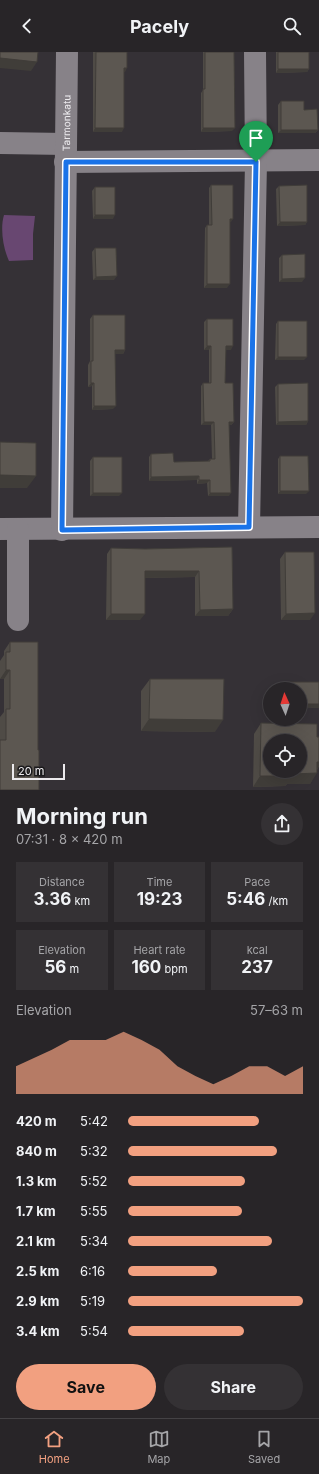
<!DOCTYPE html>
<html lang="en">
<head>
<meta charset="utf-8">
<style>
  :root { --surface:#282528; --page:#343134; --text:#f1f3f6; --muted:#a5a5a8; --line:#444245; --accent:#f2a080 }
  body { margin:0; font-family:Inter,sans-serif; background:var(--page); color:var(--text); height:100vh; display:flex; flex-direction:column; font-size:15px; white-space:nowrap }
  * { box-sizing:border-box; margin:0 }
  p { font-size:13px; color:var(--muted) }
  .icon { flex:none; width:22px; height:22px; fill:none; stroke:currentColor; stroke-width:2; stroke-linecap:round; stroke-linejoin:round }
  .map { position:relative; height:738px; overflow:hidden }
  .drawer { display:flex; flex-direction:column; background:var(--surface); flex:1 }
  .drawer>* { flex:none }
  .needle { width:26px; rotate:357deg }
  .fabs { position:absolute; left:263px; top:630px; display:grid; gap:8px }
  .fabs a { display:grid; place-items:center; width:44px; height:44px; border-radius:50%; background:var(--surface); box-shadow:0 4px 16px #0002,0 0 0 1px var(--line); font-size:20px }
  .scale { position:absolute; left:12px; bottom:10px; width:53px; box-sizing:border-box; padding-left:4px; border:2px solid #eceaed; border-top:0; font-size:11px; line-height:14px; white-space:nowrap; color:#eceaed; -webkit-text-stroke:3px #1b1a1c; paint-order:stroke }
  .pin { position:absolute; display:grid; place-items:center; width:34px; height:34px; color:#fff; margin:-41px -17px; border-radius:50% 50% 50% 0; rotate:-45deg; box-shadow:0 0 4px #0007 }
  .pin .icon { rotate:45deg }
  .round { display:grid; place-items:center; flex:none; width:42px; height:42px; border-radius:21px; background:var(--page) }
  .head { display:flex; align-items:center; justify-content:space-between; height:68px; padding:0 16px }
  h1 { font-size:22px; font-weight:700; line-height:30px }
  .stats { display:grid; grid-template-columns:repeat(3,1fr); gap:6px; height:68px; padding:4px 16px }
  .stats div { display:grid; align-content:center; border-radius:0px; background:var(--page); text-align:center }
  .stats b { font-size:17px; font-weight:700 }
  .stats small { font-size:11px; font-weight:400 }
  .stats p { font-size:11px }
  .chart { height:112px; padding:8px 16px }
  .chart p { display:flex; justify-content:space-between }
  .chart svg { width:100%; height:72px; margin-top:4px; fill:var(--accent); opacity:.7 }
  .button { display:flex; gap:8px; margin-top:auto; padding:8px 16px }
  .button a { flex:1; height:46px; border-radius:24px; background:var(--accent); color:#111; font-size:16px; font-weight:700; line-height:46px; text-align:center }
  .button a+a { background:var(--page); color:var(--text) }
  ul { padding:0 16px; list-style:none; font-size:13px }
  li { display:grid; grid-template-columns:64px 48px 1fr; align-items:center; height:30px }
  li i { height:10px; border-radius:5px; background:var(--accent) }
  header { display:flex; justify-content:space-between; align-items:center; height:52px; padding:0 16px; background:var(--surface); font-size:18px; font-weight:700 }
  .menu { display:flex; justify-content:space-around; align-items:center; height:56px; border-top:1px solid var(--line); background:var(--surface); font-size:11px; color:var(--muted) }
  .menu a { display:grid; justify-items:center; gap:2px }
  .menu .on { color:var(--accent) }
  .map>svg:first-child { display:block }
  .green { fill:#684771 }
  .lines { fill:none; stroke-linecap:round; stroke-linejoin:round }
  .minor { stroke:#878288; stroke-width:22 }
  .wall { fill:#4f4b46 }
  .shaded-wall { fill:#403d39 }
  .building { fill:#5c5751; stroke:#403d39; fill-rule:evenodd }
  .route-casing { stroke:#fff; stroke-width:8 }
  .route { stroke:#1a73e8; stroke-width:5 }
  .labels { text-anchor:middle; stroke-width:3; stroke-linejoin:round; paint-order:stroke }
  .street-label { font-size:10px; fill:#eceaed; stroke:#1b1a1c }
</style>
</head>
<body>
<header><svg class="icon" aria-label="back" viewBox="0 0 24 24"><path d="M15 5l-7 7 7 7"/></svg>Pacely<svg class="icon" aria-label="search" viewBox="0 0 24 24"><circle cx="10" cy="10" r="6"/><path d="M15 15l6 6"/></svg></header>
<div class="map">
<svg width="319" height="738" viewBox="0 0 319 738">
  <rect width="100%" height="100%" fill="#353136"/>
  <path class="green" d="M4 163 35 164 33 182V208L9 209C3 196 0 176 4 163Z"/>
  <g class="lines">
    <g class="minor">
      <path d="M0 91 66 92"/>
      <path d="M65 110 319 108"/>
      <path d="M249 475 256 110 255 0"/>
      <path d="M0 477 319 475"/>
      <path id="s1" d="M62 478 67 0"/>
      <path d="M18 568V477"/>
    </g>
  </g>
  <path class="wall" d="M93 0H127L125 20H124L122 80H93Z
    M203 0H234L232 79 201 80V41L203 38Z
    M276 0H309V17L307 20 276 21Z
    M281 49 304 58 318 78 315 81H278V53Z
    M211 133 231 170H230L227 236H204L205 176 207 173H209V136Z
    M279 134 307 170 305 173 277 174 276 137Z
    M95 135 113 167H93L92 139Z
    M95 196 114 228H93L92 200Z
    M282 203 302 230H279V206Z
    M93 263 125 298 123 302H115L113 357 92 358V334L88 335V313L90 309V267Z
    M207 267 231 298H226L225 331 234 370 231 373H229V444H208L207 431 197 432V428L149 429V405L151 402 174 410 208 409 210 407H212L211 373H201V334L203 331H209V298H204V270Z
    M278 269 304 308H275L276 272Z
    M278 332 308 369 306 373H276L275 335Z
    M280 404 306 442H278V407Z
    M93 405 119 444H90V409Z
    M232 495 233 557 228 564H195V525L145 526 140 568H106L107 502 111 496 145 497Z
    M285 500 310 568H281L280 507Z
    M10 590H38L0 738V665L4 660V627H0V609L4 603V599Z
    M150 627 215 680 141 679V639Z
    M286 630H319V656L300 655V637H283V633Z
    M261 671 319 685V714L310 732H287L285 734 253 735 254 682Z"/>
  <path class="shaded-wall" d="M0 6 37 10 31 19 0 16Z
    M124 16H127L125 20H121Z
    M278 17H309L307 20 276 21Z
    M95 76H124L122 80H93Z
    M203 76H235L232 79 201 80Z
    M281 78H318L315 81H278Z
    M95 163H115L113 167H93Z
    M230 167H233L231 170H227Z
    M280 170H307L305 173 277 174Z
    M117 224 114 228H93L96 225Z
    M305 226 302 230H279L282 227Z
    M207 232H230L227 236H204Z
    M207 294H211L209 298H204Z
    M226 294H233L231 298H223Z
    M115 298H125L123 302H113Z
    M278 305H307L304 308H275Z
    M91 331H94L92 334 88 335Z
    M94 354H116L113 357 92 358Z
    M308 369 306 373H276L278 370Z
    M204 370H214L211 373H201Z
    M229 370H234L231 373H227Z
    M0 423 36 424 27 436H0Z
    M199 424 197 428 149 429 151 425Z
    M199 428H210L207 431 197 432Z
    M280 439H309L306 442H278Z
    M93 441H122L119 444H90Z
    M210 441H231L229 444H208Z
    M145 519H199L195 525 140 526Z
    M233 557 228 564H195L200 558Z
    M315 561 310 568H281L286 562Z
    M111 562H145L140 568H106Z
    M6 618H10L4 627H0Z
    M300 652H319V656L300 655Z
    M149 667 223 668 215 680 141 679Z
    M317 710H319V714L314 721Z
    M317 721 310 732H287L285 734 253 735 260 724 293 722Z"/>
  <path class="building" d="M0 0H38L37 10 0 6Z
    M96 0H127V16H124V76H95Z
    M205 0H234L235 76H203V37H205Z
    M278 0H309V17H278Z
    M281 49H304V58L317 57 318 78H281Z
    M211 133H233V167H230V232H207V173H212Z
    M307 133V170H280L279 134Z
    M95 135H115V163H95Z
    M95 196H116L117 224 96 225Z
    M305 202V226L282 227V203Z
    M93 263H125V298H115L116 354H94V331H91V309H93Z
    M207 267H233V294H226L225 331H233L234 370H229L231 441H210V428H199V424L151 425V402L173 401 174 410 210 409V407H215L214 370H204L203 331H211V294H207Z
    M278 269H307V305H278Z
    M308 331V369L278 370V332Z
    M0 390 36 391V424L0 423Z
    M280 404H308L309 439H280Z
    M93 405H122V441H93Z
    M232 495 233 557 200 558 199 519H145V562H111V496L145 497Z
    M285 500H314L315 561 286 562Z
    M10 590H38V698H39V738H0V688H6V657H10V618H6V600H10Z
    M150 627H224L223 668 149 667Z
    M286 630H319V652H300V637H286Z
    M261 671 317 672V685H319V710H317V721L293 722V724H260ZM270 689H300V719H270Z"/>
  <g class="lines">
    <defs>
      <path id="route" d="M66 110H256L249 475 62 478Z"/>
    </defs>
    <use href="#route" class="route-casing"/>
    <use href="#route" class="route"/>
  </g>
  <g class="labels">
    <g class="street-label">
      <text dy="4" stroke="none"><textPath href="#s1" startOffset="407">Tarmonkatu</textPath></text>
    </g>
  </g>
</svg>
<div class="fabs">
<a><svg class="needle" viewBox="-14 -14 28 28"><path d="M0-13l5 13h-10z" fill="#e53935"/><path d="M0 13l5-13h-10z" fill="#a5a5a8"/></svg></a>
<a><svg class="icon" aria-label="locate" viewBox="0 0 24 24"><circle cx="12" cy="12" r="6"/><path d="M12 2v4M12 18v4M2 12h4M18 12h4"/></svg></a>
</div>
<div class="scale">20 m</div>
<div class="pin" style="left:256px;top:110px;background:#1e9e55"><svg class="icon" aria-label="arrive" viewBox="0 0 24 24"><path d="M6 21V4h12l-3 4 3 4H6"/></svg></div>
</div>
<section class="drawer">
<div class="head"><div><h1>Morning run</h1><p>07:31 · 8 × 420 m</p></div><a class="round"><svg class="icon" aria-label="share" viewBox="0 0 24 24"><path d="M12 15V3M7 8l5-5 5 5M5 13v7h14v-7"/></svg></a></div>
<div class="stats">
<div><p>Distance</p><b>3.36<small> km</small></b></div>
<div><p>Time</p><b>19:23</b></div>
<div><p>Pace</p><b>5:46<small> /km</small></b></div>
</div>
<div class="stats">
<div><p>Elevation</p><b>56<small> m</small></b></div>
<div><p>Heart rate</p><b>160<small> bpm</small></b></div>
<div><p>kcal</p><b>237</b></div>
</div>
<div class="chart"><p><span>Elevation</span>57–63 m</p>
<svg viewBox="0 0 160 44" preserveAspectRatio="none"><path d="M0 44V27L10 22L20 17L30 11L40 11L50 11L60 6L70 11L80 17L90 27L100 33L110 38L120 33L130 27L140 27L150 33L160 27V44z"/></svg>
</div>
<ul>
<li><b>420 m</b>5:42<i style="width:75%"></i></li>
<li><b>840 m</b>5:32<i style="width:85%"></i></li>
<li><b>1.3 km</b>5:52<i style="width:67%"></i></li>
<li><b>1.7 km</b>5:55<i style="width:65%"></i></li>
<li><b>2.1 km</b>5:34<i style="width:82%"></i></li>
<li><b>2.5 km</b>6:16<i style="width:51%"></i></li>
<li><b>2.9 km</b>5:19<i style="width:100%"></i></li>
<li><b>3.4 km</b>5:54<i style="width:66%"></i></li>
</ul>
<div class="button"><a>Save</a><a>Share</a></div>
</section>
<nav class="menu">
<a class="on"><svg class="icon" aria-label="home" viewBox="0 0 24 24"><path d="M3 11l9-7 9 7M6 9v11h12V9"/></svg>Home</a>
<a><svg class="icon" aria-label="map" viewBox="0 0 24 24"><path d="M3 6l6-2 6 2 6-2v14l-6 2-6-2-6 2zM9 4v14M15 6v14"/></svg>Map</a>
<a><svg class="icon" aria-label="saved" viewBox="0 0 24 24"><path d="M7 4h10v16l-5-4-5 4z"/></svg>Saved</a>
</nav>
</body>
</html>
